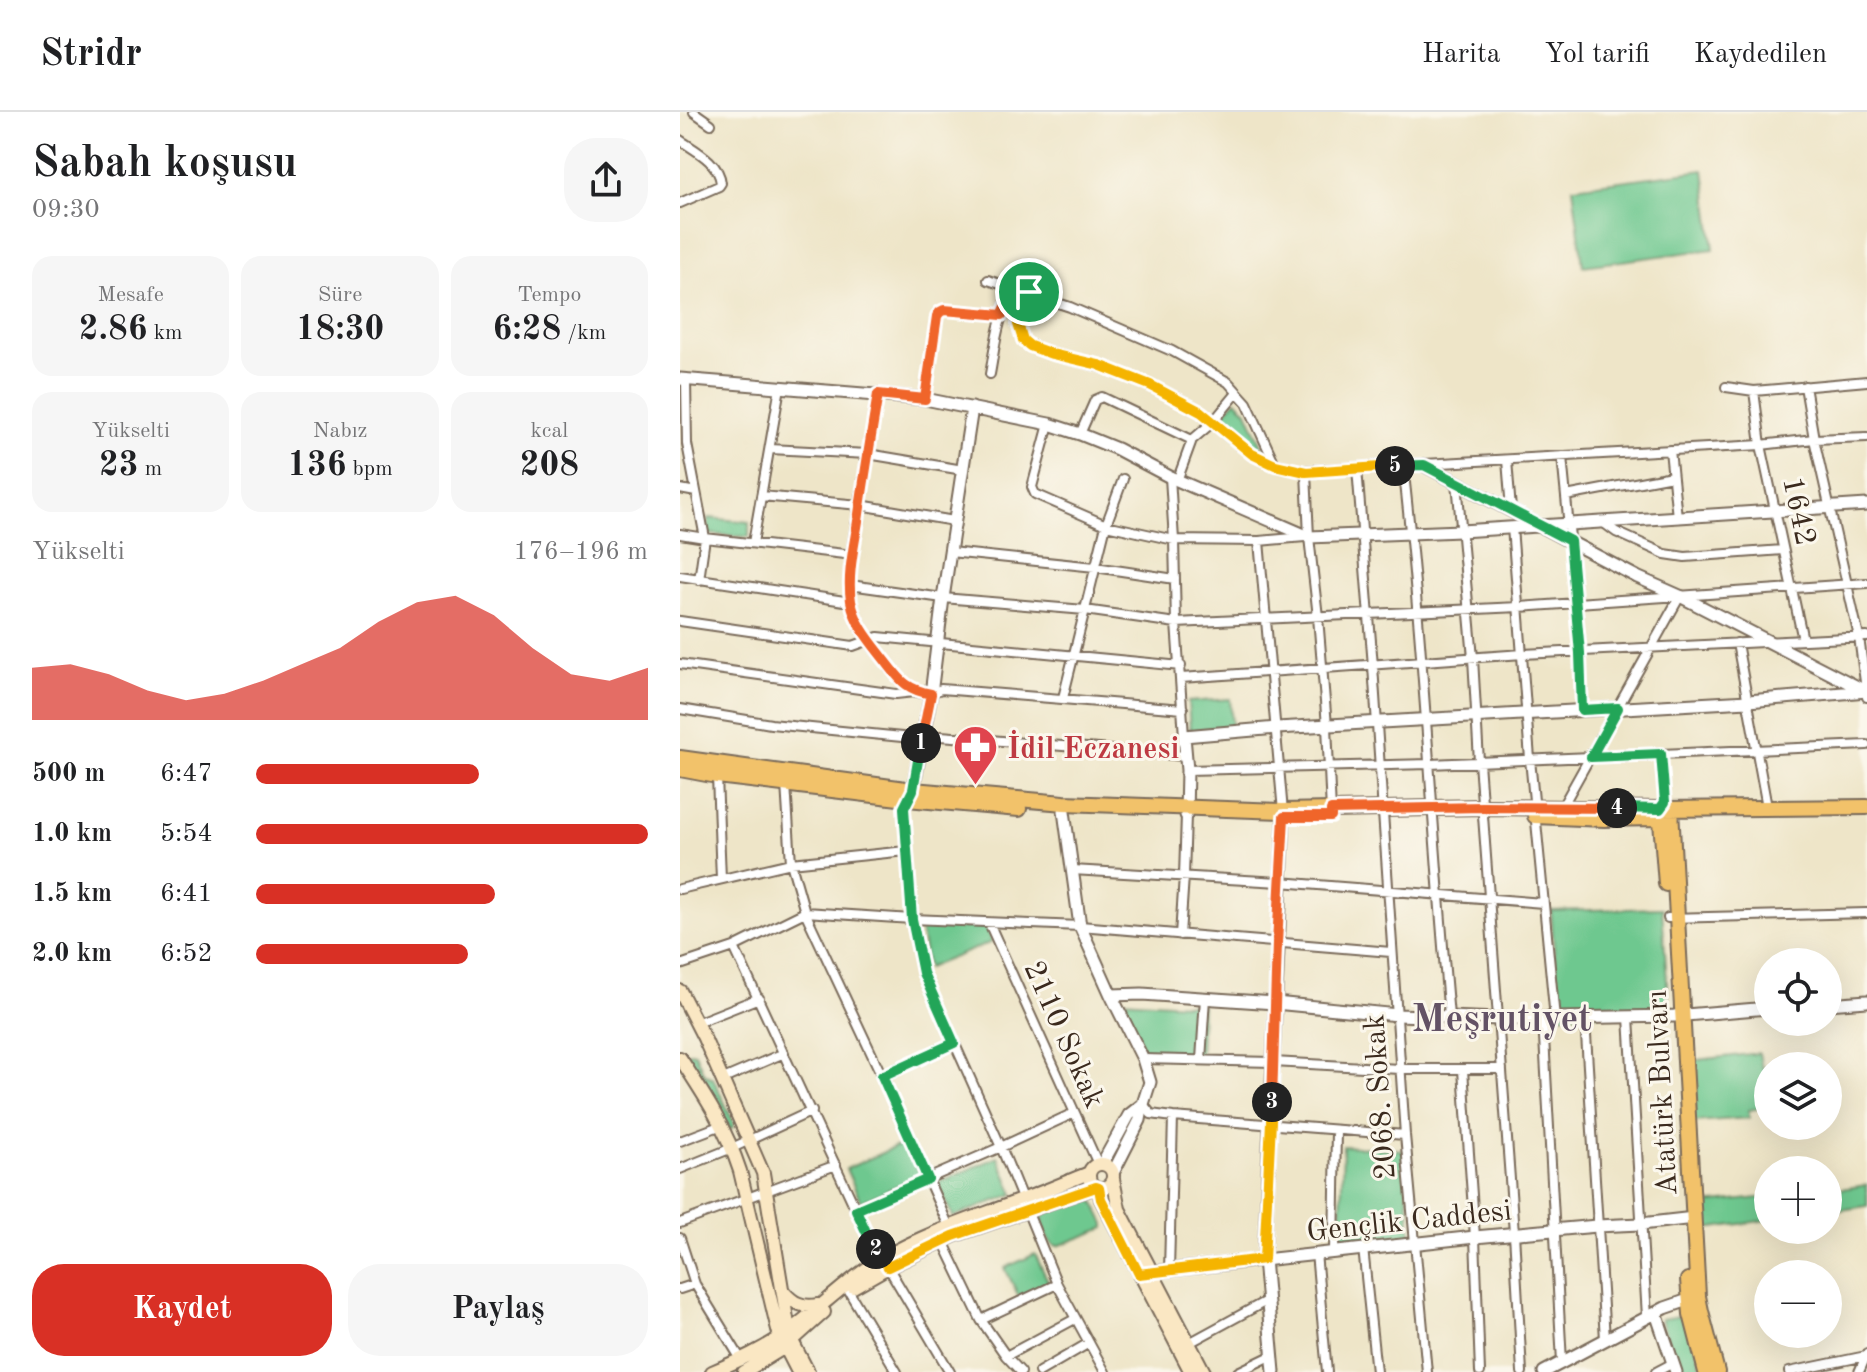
<!DOCTYPE html>
<html lang="tr">
<head>
<meta charset="utf-8">
<style>
  :root { --surface:#fff; --page:#f6f6f6; --text:#202124; --muted:#757577; --line:#e0e0e0; --accent:#d93025 }
  body { margin:0; font-family:"Old Standard TT",serif; background:var(--page); color:var(--text); height:100vh; display:flex; flex-direction:column; font-size:30px; white-space:nowrap }
  * { box-sizing:border-box; margin:0 }
  p { font-size:26px; color:var(--muted) }
  .icon { flex:none; width:44px; height:44px; fill:none; stroke:currentColor; stroke-width:2; stroke-linecap:round; stroke-linejoin:round }
  .map { position:relative; flex:1; overflow:hidden }
  .sheet { display:flex; flex-direction:column; background:var(--surface); width:680px }
  .sheet>* { flex:none }
  .buttons { position:absolute; left:1074px; top:836px; display:grid; gap:16px }
  .buttons a { display:grid; place-items:center; width:88px; height:88px; border-radius:50%; background:var(--surface); box-shadow:0 8px 32px #0002; font-size:40px }
  .pin { position:absolute; display:grid; place-items:center; width:68px; height:68px; color:#fff; margin:-34px; border:4px solid #fff; border-radius:50%; box-shadow:0 2px 8px #0007 }
  .km { position:absolute; width:40px; height:40px; margin:-20px; border-radius:50%; background:#222; color:#fff; font-size:22px; line-height:40px; text-align:center }
  .round { display:grid; place-items:center; flex:none; width:84px; height:84px; border-radius:32px; background:var(--page) }
  .summary { display:flex; align-items:center; justify-content:space-between; height:136px; padding:0 32px }
  h1 { font-size:44px; font-weight:700; line-height:60px }
  .stats { display:grid; grid-template-columns:repeat(3,1fr); gap:12px; height:136px; padding:8px 32px }
  .stats div { display:grid; align-content:center; border-radius:20px; background:var(--page); text-align:center }
  .stats b { font-size:34px; font-weight:700 }
  .stats small { font-size:22px; font-weight:400 }
  .stats p { font-size:22px }
  .chart { height:224px; padding:16px 32px }
  .chart p { display:flex; justify-content:space-between }
  .chart svg { width:100%; height:144px; margin-top:8px; fill:var(--accent); opacity:.7 }
  .action { display:flex; gap:16px; margin-top:auto; padding:16px 32px }
  .action a { flex:1; height:92px; border-radius:32px; background:var(--accent); color:#fff; font-size:32px; font-weight:700; line-height:92px; text-align:center }
  .action a+a { background:var(--page); color:var(--text) }
  ul { padding:0 32px; list-style:none; font-size:26px }
  li { display:grid; grid-template-columns:128px 96px 1fr; align-items:center; height:60px }
  li i { height:20px; border-radius:10px; background:var(--accent) }
  header { display:flex; align-items:center; gap:48px; box-sizing:border-box; height:112px; padding:0 40px; background:var(--surface); border-bottom:2px solid var(--line) }
  header strong { font-size:38px }
  nav { display:flex; gap:44px; margin-inline-start:auto; font-size:28px }
  main { display:flex; flex:1; min-height:0 }
  .map>svg:first-child { display:block }
  .green { fill:#6ec88f; stroke:#547956; stroke-width:2 }
  .lines { fill:none; stroke-linecap:round; stroke-linejoin:round }
  .minor-casing { stroke:#7a6b5a; stroke-width:12 }
  .tertiary-casing { stroke:#7a6b5a; stroke-width:15 }
  .secondary-casing { stroke:#7a6b5a; stroke-width:16 }
  .primary-casing { stroke:#7a6b5a; stroke-width:18 }
  .minor { stroke:#fff; stroke-width:8 }
  .tertiary { stroke:#fff; stroke-width:11 }
  .secondary { stroke:#fae7c3; stroke-width:12 }
  .primary { stroke:#f2c26a; stroke-width:14 }
  .split-1-casing { stroke:#fff; stroke-width:16 }
  .split-2-casing { stroke:#fff; stroke-width:16 }
  .split-3-casing { stroke:#fff; stroke-width:16 }
  .split-4-casing { stroke:#fff; stroke-width:16 }
  .split-5-casing { stroke:#fff; stroke-width:16 }
  .split-6-casing { stroke:#fff; stroke-width:16 }
  .split-1 { stroke:#f0652b; stroke-width:10 }
  .split-2 { stroke:#22a559; stroke-width:10 }
  .split-3 { stroke:#f5b400; stroke-width:10 }
  .split-4 { stroke:#f0652b; stroke-width:10 }
  .split-5 { stroke:#22a559; stroke-width:10 }
  .split-6 { stroke:#f5b400; stroke-width:10 }
  .labels { text-anchor:middle; stroke-width:6; stroke-linejoin:round; paint-order:stroke }
  .street-label { font-size:30px; fill:#3b2a1e; stroke:#fbf7ec }
  .health-label { font-size:30px; font-weight:bold; fill:#be3a42; stroke:#fbf7ec; text-anchor:start }
  .district-label { font-size:38px; font-weight:bold; fill:#635265; stroke:#fbf7ec }
</style>
</head>
<body>
<header>
<strong>Stridr</strong>
<nav><a>Harita</a><a>Yol tarifi</a><a>Kaydedilen</a></nav>
</header>
<main>
<section class="sheet">
<div class="summary"><div><h1>Sabah koşusu</h1><p>09:30</p></div><a class="round"><svg class="icon" aria-label="share" viewBox="0 0 24 24"><path d="M12 15V3M7 8l5-5 5 5M5 13v7h14v-7"/></svg></a></div>
<div class="stats">
<div><p>Mesafe</p><b>2.86<small> km</small></b></div>
<div><p>Süre</p><b>18:30</b></div>
<div><p>Tempo</p><b>6:28<small> /km</small></b></div>
</div>
<div class="stats">
<div><p>Yükselti</p><b>23<small> m</small></b></div>
<div><p>Nabız</p><b>136<small> bpm</small></b></div>
<div><p>kcal</p><b>208</b></div>
</div>
<div class="chart"><p><span>Yükselti</span>176–196 m</p>
<svg viewBox="0 0 160 44" preserveAspectRatio="none"><path d="M0 44V28L10 27L20 30L30 35L40 38L50 36L60 32L70 27L80 22L90 14L100 8L110 6L120 12L130 22L140 30L150 32L160 28V44z"/></svg>
</div>
<ul>
<li><b>500 m</b>6:47<i style="width:57%"></i></li>
<li><b>1.0 km</b>5:54<i style="width:100%"></i></li>
<li><b>1.5 km</b>6:41<i style="width:61%"></i></li>
<li><b>2.0 km</b>6:52<i style="width:54%"></i></li>
</ul>
<div class="action"><a>Kaydet</a><a>Paylaş</a></div>
</section>
<div class="map">
<svg width="1187" height="1260" viewBox="0 0 1187 1260">
  <rect width="100%" height="100%" fill="#fbf7ec"/>
  <filter id="ink" filterUnits="userSpaceOnUse"><feTurbulence type="fractalNoise" baseFrequency=".0125" numOctaves="2"/><feDisplacementMap in="SourceGraphic" scale="16" xChannelSelector="R" yChannelSelector="G"/><feConvolveMatrix kernelMatrix="1 2 1 2 8 2 1 2 1" color-interpolation-filters="sRGB"/></filter>
  <filter id="wash" filterUnits="userSpaceOnUse"><feTurbulence type="fractalNoise" baseFrequency=".006" numOctaves="4" result="noise"/><feDisplacementMap in="SourceGraphic" scale="32" xChannelSelector="R" yChannelSelector="G"/><feGaussianBlur stdDeviation="1.8" result="paint"/><feColorMatrix in="noise" values="0 0 0 0 0 0 0 0 0 0 0 0 0 0 0 0 0 1.4 0 .05"/><feComposite in="paint" operator="in"/></filter>
  <g filter="url(#wash)">
    <rect width="100%" height="100%" fill="#eee5c8"/>
    <path class="green" d="M1024 58 1034 137 903 154 893 75Z
      M556 288 567 299 587 345C569 336 549 323 540 305Z
      M28 406 69 410V425L28 422Z
      M550 587 552 614 510 618 508 590Z
      M982 796 989 899 879 903 871 799Z
      M240 815H306L312 830 247 856Z
      M441 888 522 893 520 944H464Z
      M10 940 15 941 24 962 33 966 53 1009 54 1014 50 1018 6 950 7 941Z
      M1079 941 1082 956 1088 955V995L1069 998V1006L1013 1010 1009 949Z
      M226 1030 241 1063 181 1090 166 1057Z
      M663 1034 723 1038 732 1130 660 1134Z
      M318 1045 334 1082 273 1105 257 1071Z
      M1187 1073V1094L1148 1100V1079Z
      M1088 1085V1108L1019 1118 1016 1093Z
      M405 1087 414 1089 425 1112V1116L378 1134C367 1133 361 1113 363 1102Z
      M355 1142 369 1171 339 1185 325 1156Z
      M1006 1203 1023 1260H997L981 1207Z"/>
  </g>
  <g filter="url(#ink)">
    <g class="lines">
      <defs>
        <path id="minor" d="M14 0 31 12
          M0 28C16 39 39 50 41 71L39 74 0 91
          M308 168 390 195 492 239 548 270 567 291 595 352
          M310 262C315 237 317 198 337 181L349 180C344 194 333 213 343 227 352 241 414 251 434 259 464 271 495 283 522 301 541 313 554 332 574 343 589 351 604 354 620 359L1081 333 1134 327 1187 325
          M6 268 7 332 25 426 19 468
          M1125 274 1134 327 1179 525 1187 585
          M1046 275 1074 279 1187 269
          M1074 279 1081 333 1123 528
          M198 282C192 316 186 351 181 385 175 425 160 474 179 512 187 530 203 546 215 561 228 578 241 587 261 577L503 597
          M245 287 257 204 260 200 264 198 322 203
          M369 312 352 375 355 382 426 413 494 428 579 429 625 425
          M400 322 415 288 422 285 512 328
          M90 337 188 342 283 358
          M990 338 997 405
          M882 344C890 429 900 513 902 598
          M827 348 831 398
          M723 353C744 536 752 721 769 904
          M677 356 693 554 725 1023 747 1260
          M626 360 629 425 638 505 647 614 651 700
          M490 365 494 428 496 511 504 624
          M497 369 512 328 533 310 557 281
          M777 370 793 546 799 650 834 1121 842 1260
          M0 377 16 380
          M81 384 180 393 274 409
          M886 384 992 364
          M921 409 936 420 985 442 1005 445 1103 438
          M832 415 850 647 875 907
          M0 422 25 426 173 443
          M579 429 603 700
          M73 431 100 275
          M270 440 415 455 495 467
          M0 464 171 490
          M170 473 263 486 405 498 496 511 839 495 1187 471
          M0 509 173 534 198 525 501 554
          M1057 531 1087 695
          M0 552 216 582 234 580
          M501 566 843 542 1187 525
          M383 586 426 413 443 367
          M0 597 91 612 242 627 261 624 505 644
          M981 642 985 690 991 697
          M507 658 750 652 1187 633
          M37 664 41 767
          M106 672 111 751 125 800 202 964 270 1117
          M227 687 224 696 232 807 243 861 321 1035 377 1172 425 1260
          M882 695 1000 484
          M392 758 600 770 863 791
          M0 777 111 751 226 739
          M988 806 1187 801
          M309 811 418 1052
          M500 823 504 764 506 703
          M54 835 190 1128 208 1155 270 1260
          M0 853 54 835 125 800 232 807 400 814 711 840
          M949 905 967 1205
          M863 907 882 1250
          M905 907 925 1227
          M16 911 79 886
          M463 947 593 950 720 957H822
          M521 948 525 886
          M783 958 795 1125 800 1260
          M202 964 274 931
          M41 968 104 941
          M463 992 471 1002 493 1005 725 1023
          M0 1029 42 1013
          M0 1057 52 1036 132 999
          M176 1098 321 1035 394 1001
          M0 1111 156 1053
          M0 1126 15 1172 62 1249
          M263 1129 301 1208 326 1244 341 1260
          M683 1136 696 1260
          M654 1139 656 1018
          M636 1141 647 1260
          M489 1158 493 1005
          M0 1177 15 1172
          M168 1178 217 1260
          M301 1208 377 1172
          M509 1231 588 1188
          M326 1244 395 1207
          M359 1260 409 1231
          M558 1260 593 1243
          M976 1260 993 1251
          M1109 1260 1186 1244
          M1179 1260 1187 1242"/>
        <path id="tertiary" d="M0 267 245 287 369 312 400 322 437 337 490 365 629 425 781 419 1187 393
          M744 353 957 465 1000 484 1183 578
          M230 683 233 678 251 582 263 486 292 296
          M384 699 400 814 431 883 463 947 470 970 463 992 449 1003 422 1052
          M506 703 507 658 504 624 597 616 1068 589 1187 579
          M431 883 462 882 595 891 718 903 819 907 994 904 1088 896
          M1148 892 1187 889
          M433 1061 460 1008 463 992
          M463 1161 795 1125 917 1114 961 1112 1014 1106
          M976 1201 996 1260
          M594 1260 584 1147 604 705
          M864 1260 985 1196 1017 1185"/>
        <path id="secondary" d="M0 879 24 926 83 1061 109 1219 112 1229 128 1260
          M0 946C25 984 46 1016 60 1059L96 1210 100 1225 118 1260
          M409 1064a12 12 0 1 1 24 0a12 12 0 1 1-24 0Z
          M433 1067 439 1097 524 1260
          M419 1076 421 1087 511 1260
          M173 1175 208 1155 273 1124 416 1075
          M103 1179C113 1191 122 1196 138 1193
          M32 1260C58 1249 85 1237 108 1220 141 1196 169 1166 205 1145 248 1120 295 1106 341 1088 364 1080 386 1070 409 1061
          M64 1260 105 1235 144 1200"/>
        <path id="primary" d="M0 646 233 678 384 691 602 699 803 695 980 697 1187 695
          M0 657 37 664 227 687 339 697
          M980 697 986 772
          M991 697 1018 1184 1021 1199 1037 1260
          M855 704 924 707 975 706
          M1008 1168 1011 1202 1026 1260"/>
      </defs>
      <use href="#minor" class="minor-casing"/>
      <use href="#tertiary" class="tertiary-casing"/>
      <use href="#secondary" class="secondary-casing"/>
      <use href="#primary" class="primary-casing"/>
      <use href="#minor" class="minor"/>
      <use href="#tertiary" class="tertiary"/>
      <use href="#secondary" class="secondary"/>
      <use href="#primary" class="primary"/>
    </g>
  </g>
  <g class="lines" filter="url(#ink)">
    <defs>
      <path id="split-1" d="M241 631 251 582C224 577 220 567 204 547 190 529 175 512 171 489 167 463 174 435 178 409 184 367 191 324 198 282L245 287 257 204 260 200 264 198 322 203 328 190 337 181 349 180"/>
      <path id="split-2" d="M196 1137 190 1128 176 1098 248 1067 202 964 274 931 243 861 232 807 224 696 233 678 241 631"/>
      <path id="split-3" d="M196 1137 208 1155 273 1124 416 1075 419 1076 421 1087 459 1162 584 1147 592 990"/>
      <path id="split-4" d="M592 990 597 831 604 705H651V698L803 695 937 696"/>
      <path id="split-5" d="M715 354 744 353 890 429 900 541 902 598 938 596 911 645 981 642 985 690 980 697 937 696"/>
      <path id="split-6" d="M349 180 338 212 343 228 350 234 372 242 419 253 470 273 521 300 572 342 595 353 626 360 715 354"/>
    </defs>
    <use href="#split-1" class="split-1-casing"/>
    <use href="#split-2" class="split-2-casing"/>
    <use href="#split-3" class="split-3-casing"/>
    <use href="#split-4" class="split-4-casing"/>
    <use href="#split-5" class="split-5-casing"/>
    <use href="#split-6" class="split-6-casing"/>
    <use href="#split-1" class="split-1"/>
    <use href="#split-2" class="split-2"/>
    <use href="#split-3" class="split-3"/>
    <use href="#split-4" class="split-4"/>
    <use href="#split-5" class="split-5"/>
    <use href="#split-6" class="split-6"/>
  </g>
  <defs>
    <symbol id="pharmacy-pin" viewBox="-11 -11 22 30"><path d="M0 17L-7.5 6A9.5 9.5 0 1 1 7.5 6Z" fill="#e0444e" stroke="#fbf7ec"/><path d="M-2-6h4v4h4v4h-4v4h-4v-4h-4v-4h4Z" fill="#fff"/></symbol>
  </defs>
  <g fill-rule="evenodd">
    <use href="#pharmacy-pin" x="270" y="610" width="51" height="69"/>
  </g>
  <g class="labels">
    <g class="street-label">
      <text transform="translate(1120 399) rotate(78)" y="10">1642</text>
      <text transform="translate(385 922) rotate(66)" y="10">2110 Sokak</text>
      <text transform="translate(981 981) rotate(-93)" y="10">Atatürk Bulvarı</text>
      <text transform="translate(699 985) rotate(-94)" y="10">2068. Sokak</text>
      <text transform="translate(729 1108) rotate(-6)" y="10">Gençlik Caddesi</text>
    </g>
    <g class="health-label">
      <text x="327" y="646">İdil Eczanesi</text>
    </g>
    <g class="district-label">
      <text x="822" y="919">Meşrutiyet</text>
    </g>
  </g>
</svg>
<div class="buttons">
<a><svg class="icon" aria-label="locate" viewBox="0 0 24 24"><circle cx="12" cy="12" r="6"/><path d="M12 2v4M12 18v4M2 12h4M18 12h4"/></svg></a>
<a><svg class="icon" aria-label="layers" viewBox="0 0 24 24"><path d="M12 4l9 5-9 5-9-5zM3 14l9 5 9-5"/></svg></a>
<a>+</a>
<a>−</a>
</div>
<div class="pin" style="left:349px;top:180px;background:#1e9e55"><svg class="icon" aria-label="arrive" viewBox="0 0 24 24"><path d="M6 21V4h12l-3 4 3 4H6"/></svg></div>
<b class="km" style="left:241px;top:631px">1</b>
<b class="km" style="left:196px;top:1137px">2</b>
<b class="km" style="left:592px;top:990px">3</b>
<b class="km" style="left:937px;top:696px">4</b>
<b class="km" style="left:715px;top:354px">5</b>
</div>
</main>
</body>
</html>
